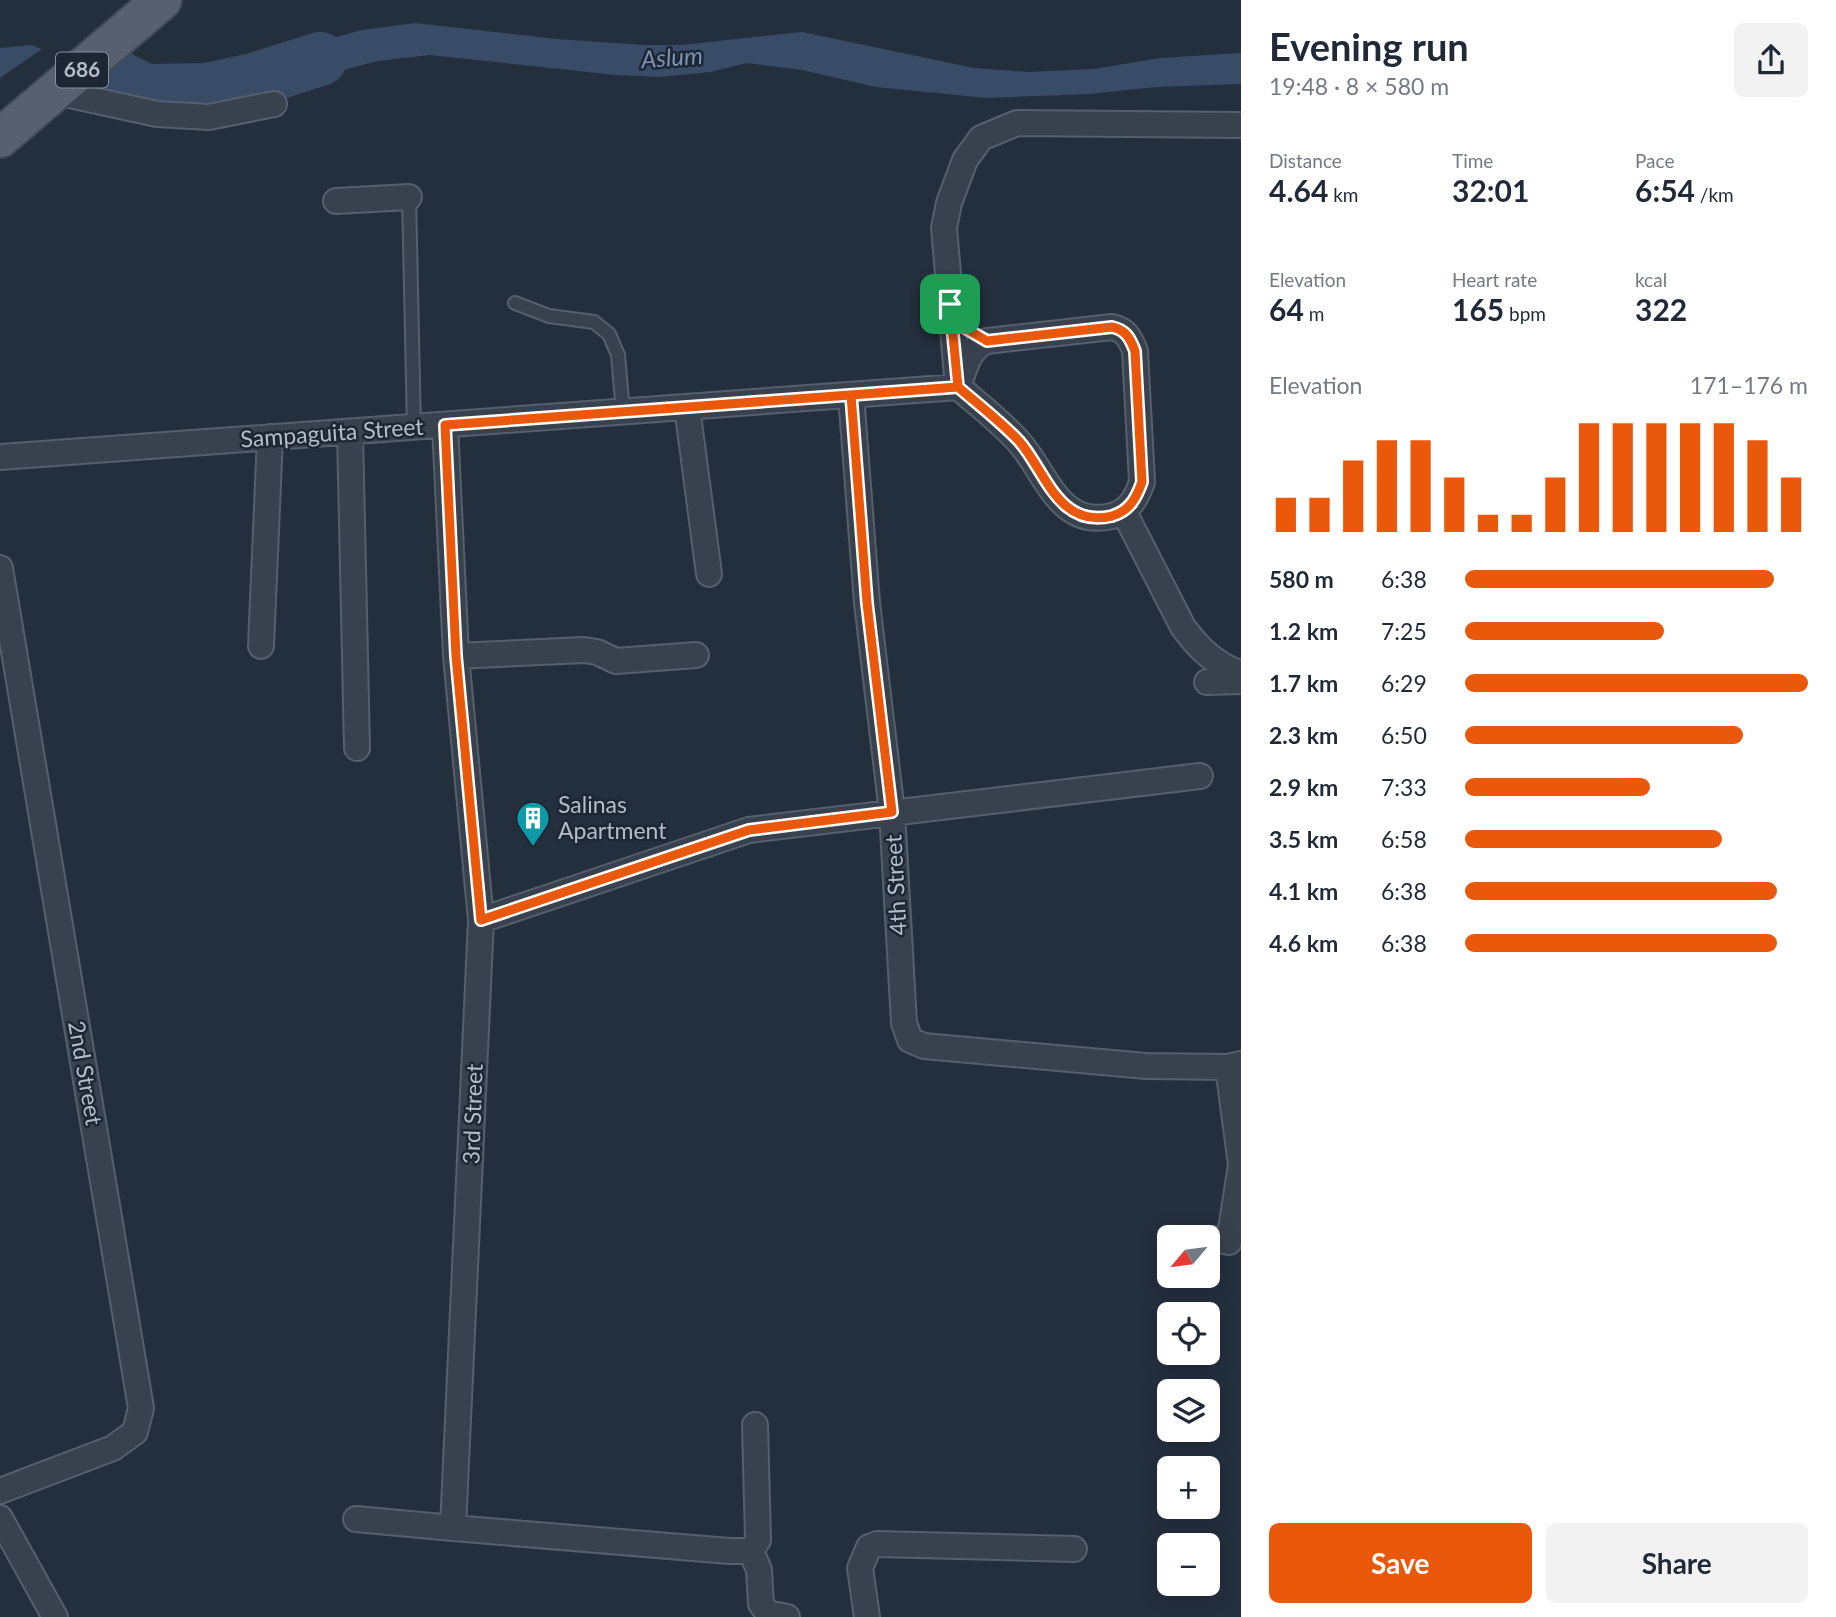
<!DOCTYPE html>
<html lang="en">
<head>
<meta charset="utf-8">
<style>
  :root { --surface:#fff; --page:#f2f2f3; --text:#1f2937; --muted:#747a83; --accent:#ea580c }
  body { margin:0; font-family:Lato,sans-serif; background:var(--page); color:var(--text); height:100vh; display:flex; flex-direction:column; font-size:26px; white-space:nowrap }
  * { box-sizing:border-box; margin:0 }
  p { font-size:23px; color:var(--muted) }
  .icon { flex:none; width:38px; height:38px; fill:none; stroke:currentColor; stroke-width:2; stroke-linecap:round; stroke-linejoin:round }
  .map { position:relative; flex:1; overflow:hidden }
  .details { display:flex; flex-direction:column; background:var(--surface); width:595px }
  .details>* { flex:none }
  .needle { width:46px; rotate:241deg }
  .tools { position:absolute; left:1157px; top:1225px; display:grid; gap:14px }
  .tools a { display:grid; place-items:center; width:63px; height:63px; border-radius:10px; background:var(--surface); box-shadow:0 4px 18px #0003; font-size:35px }
  .pin { position:absolute; display:grid; place-items:center; width:60px; height:60px; color:#fff; margin:-30px; border-radius:14px; box-shadow:0 4px 10px #0006 }
  .round { display:grid; place-items:center; flex:none; width:74px; height:74px; border-radius:10px; background:var(--page) }
  .summary { display:flex; align-items:center; justify-content:space-between; height:119px; padding:0 28px }
  h1 { font-size:38px; font-weight:700; line-height:52px }
  .figures { display:grid; grid-template-columns:repeat(3,1fr); gap:10px; height:119px; padding:7px 28px }
  .figures div { display:grid; align-content:center }
  .figures b { font-size:30px; font-weight:700 }
  .figures small { font-size:19px; font-weight:400 }
  .figures p { font-size:19px }
  .chart { height:196px; padding:14px 28px }
  .chart p { display:flex; justify-content:space-between }
  .chart svg { width:100%; height:126px; margin-top:7px; stroke:var(--accent); stroke-width:6 }
  .action { display:flex; gap:14px; margin-top:auto; padding:14px 28px }
  .action a { flex:1; height:80px; border-radius:10px; background:var(--accent); color:#fff; font-size:28px; font-weight:700; line-height:80px; text-align:center }
  .action a+a { background:var(--page); color:var(--text) }
  ul { padding:0 28px; list-style:none; font-size:23px }
  li { display:grid; grid-template-columns:112px 84px 1fr; align-items:center; height:52px }
  li i { height:18px; border-radius:9px; background:var(--accent) }
  main { display:flex; flex:1; min-height:0 }
  .map>svg:first-child { display:block }
  .water { fill:#394c67 }
  .lines { fill:none; stroke-linecap:round; stroke-linejoin:round }
  .river { stroke:#394c67; stroke-width:54 }
  .service-casing { stroke:#565f6c; stroke-width:16 }
  .minor-casing { stroke:#565f6c; stroke-width:28 }
  .primary-casing { stroke:#414a57; stroke-width:42 }
  .service { stroke:#38414e; stroke-width:12 }
  .minor { stroke:#38414e; stroke-width:24 }
  .primary { stroke:#56606e; stroke-width:38 }
  .route-casing { stroke:#fff; stroke-width:14 }
  .route { stroke:#ea580c; stroke-width:9 }
  .labels { text-anchor:middle; stroke-width:5; stroke-linejoin:round; paint-order:stroke }
  .shield { fill:#1d2633; stroke:#878f9c; stroke-width:2 }
  .shield-label { font-size:21px; font-weight:bold; fill:#b4bcc9 }
  .street-label { font-size:23px; fill:#b4bcc9; stroke:#1d2633 }
  .poi-label { font-size:23px; fill:#b4bcc9; stroke:#1d2633; text-anchor:start }
  .water-label { font-size:24px; font-style:italic; fill:#7c92b1; stroke:#1d2633 }
</style>
</head>
<body>
<main>
<div class="map">
<svg width="1241" height="1617" viewBox="0 0 1241 1617">
  <rect width="100%" height="100%" fill="#242f3e"/>
  <path class="water" d="M415 23 556 39 644 45H682L802 32 974 68 1029 72 1094 69 1160 58 1241 53V84L1156 87 1089 94 987 98 876 87 802 70 747 63 710 72 660 77 616 75 430 55 378 61 324 75 250 99 185 108 95 95 134 62 187 81 244 83 326 40 362 30Z
    M31 45 42 49 0 78V48Z"/>
  <g class="lines">
    <path class="river" d="M111 74 146 91 207 90 257 79 320 59"/>
    <defs>
      <path id="service" d="M409 197 414 427
        M515 303 549 316 594 322 609 334 618 355 623 412"/>
      <path id="minor" d="M56 92 157 114 209 117 274 104
        M336 201 409 197
        M958 387C964 371 968 348 987 341L1112 327C1126 330 1130 338 1135 351L1142 482C1136 499 1129 511 1112 516 1058 529 1046 471 1018 441 1000 421 979 405 958 387L944 228 949 203 965 160 981 138 1017 123 1241 125
        M851 395 867 603 892 812 904 1023 910 1040 924 1046 1146 1066 1228 1067 1241 1064
        M687 407 709 574
        M445 425 456 656 481 920 453 1528 729 1551H751L758 1540 755 1425
        M350 432 357 748
        M0 457 958 387
        M1124 512 1183 627C1199 649 1215 664 1241 674
        M0 568 141 1408 135 1432 113 1448 0 1491
        M261 646 270 437
        M456 656 584 650 597 652 616 661 696 655
        M1207 682 1241 681
        M481 920 749 830 1200 776
        M1214 1239 1229 1242 1241 1165 1228 1067
        M0 1518 55 1617
        M356 1519 453 1528
        M751 1551 759 1570 761 1604 768 1613 787 1617
        M867 1617 860 1568 869 1547 877 1544 1074 1549"/>
      <path id="primary" d="M0 138 162 0"/>
    </defs>
    <use href="#service" class="service-casing"/>
    <use href="#minor" class="minor-casing"/>
    <use href="#primary" class="primary-casing"/>
    <use href="#service" class="service"/>
    <use href="#minor" class="minor"/>
    <use href="#primary" class="primary"/>
  </g>
  <g class="lines">
    <defs>
      <path id="route" d="M950 304 958 387C787 400 616 412 445 425L456 656 481 920 749 830 892 812 867 603 851 395 958 387C979 405 1000 421 1019 441 1045 470 1058 529 1112 516 1129 511 1136 499 1142 482L1135 351C1130 338 1126 330 1112 327L987 341 965 328 950 304"/>
    </defs>
    <use href="#route" class="route-casing"/>
    <use href="#route" class="route"/>
  </g>
  <defs>
    <symbol id="building-pin" viewBox="-11 -11 22 30"><path d="M0 17L-7.5 6A9.5 9.5 0 1 1 7.5 6Z" fill="#0f9aa8" stroke="#1d2633"/><path d="M-4-6H4V6H1V3H-1V6H-4ZM-2.5-4.3h1.7v1.8h-1.7ZM.8-4.3h1.7v1.8H.8ZM-2.5-1h1.7V.8h-1.7ZM.8-1h1.7V.8H.8Z" fill="#fff"/></symbol>
  </defs>
  <g fill-rule="evenodd">
    <use href="#building-pin" x="514" y="799" width="38" height="52"/>
  </g>
  <g class="labels">
    <rect class="shield" x="56" y="52.5" width="52" height="35" rx="5"/>
    <g class="shield-label">
      <text x="82" y="77">686</text>
    </g>
    <g class="street-label">
      <text transform="translate(332 433) rotate(-4)" y="8">Sampaguita Street</text>
      <text transform="translate(896 885) rotate(-93)" y="8">4th Street</text>
      <text transform="translate(85 1073) rotate(80)" y="8">2nd Street</text>
      <text transform="translate(473 1114) rotate(-88)" y="8">3rd Street</text>
    </g>
    <g class="poi-label">
      <text x="558" y="813">Salinas<tspan x="558" dy="26">Apartment</tspan></text>
    </g>
    <g class="water-label">
      <text transform="translate(672 58) rotate(-4)" y="8">Aslum</text>
    </g>
  </g>
</svg>
<div class="tools">
<a><svg class="needle" viewBox="-14 -14 28 28"><path d="M0-13l5 13h-10z" fill="#e53935"/><path d="M0 13l5-13h-10z" fill="#747a83"/></svg></a>
<a><svg class="icon" aria-label="locate" viewBox="0 0 24 24"><circle cx="12" cy="12" r="6"/><path d="M12 2v4M12 18v4M2 12h4M18 12h4"/></svg></a>
<a><svg class="icon" aria-label="layers" viewBox="0 0 24 24"><path d="M12 4l9 5-9 5-9-5zM3 14l9 5 9-5"/></svg></a>
<a>+</a>
<a>−</a>
</div>
<div class="pin" style="left:950px;top:304px;background:#1e9e55"><svg class="icon" aria-label="arrive" viewBox="0 0 24 24"><path d="M6 21V4h12l-3 4 3 4H6"/></svg></div>
</div>
<section class="details">
<div class="summary"><div><h1>Evening run</h1><p>19:48 · 8 × 580 m</p></div><a class="round"><svg class="icon" aria-label="share" viewBox="0 0 24 24"><path d="M12 15V3M7 8l5-5 5 5M5 13v7h14v-7"/></svg></a></div>
<div class="figures">
<div><p>Distance</p><b>4.64<small> km</small></b></div>
<div><p>Time</p><b>32:01</b></div>
<div><p>Pace</p><b>6:54<small> /km</small></b></div>
</div>
<div class="figures">
<div><p>Elevation</p><b>64<small> m</small></b></div>
<div><p>Heart rate</p><b>165<small> bpm</small></b></div>
<div><p>kcal</p><b>322</b></div>
</div>
<div class="chart"><p><span>Elevation</span>171–176 m</p>
<svg viewBox="0 0 160 44" preserveAspectRatio="none"><path d="M5 44V32M15 44V32M25 44V19M35 44V12M45 44V12M55 44V25M65 44V38M75 44V38M85 44V25M95 44V6M105 44V6M115 44V6M125 44V6M135 44V6M145 44V12M155 44V25"/></svg>
</div>
<ul>
<li><b>580 m</b>6:38<i style="width:90%"></i></li>
<li><b>1.2 km</b>7:25<i style="width:58%"></i></li>
<li><b>1.7 km</b>6:29<i style="width:100%"></i></li>
<li><b>2.3 km</b>6:50<i style="width:81%"></i></li>
<li><b>2.9 km</b>7:33<i style="width:54%"></i></li>
<li><b>3.5 km</b>6:58<i style="width:75%"></i></li>
<li><b>4.1 km</b>6:38<i style="width:91%"></i></li>
<li><b>4.6 km</b>6:38<i style="width:91%"></i></li>
</ul>
<div class="action"><a>Save</a><a>Share</a></div>
</section>
</main>
</body>
</html>
